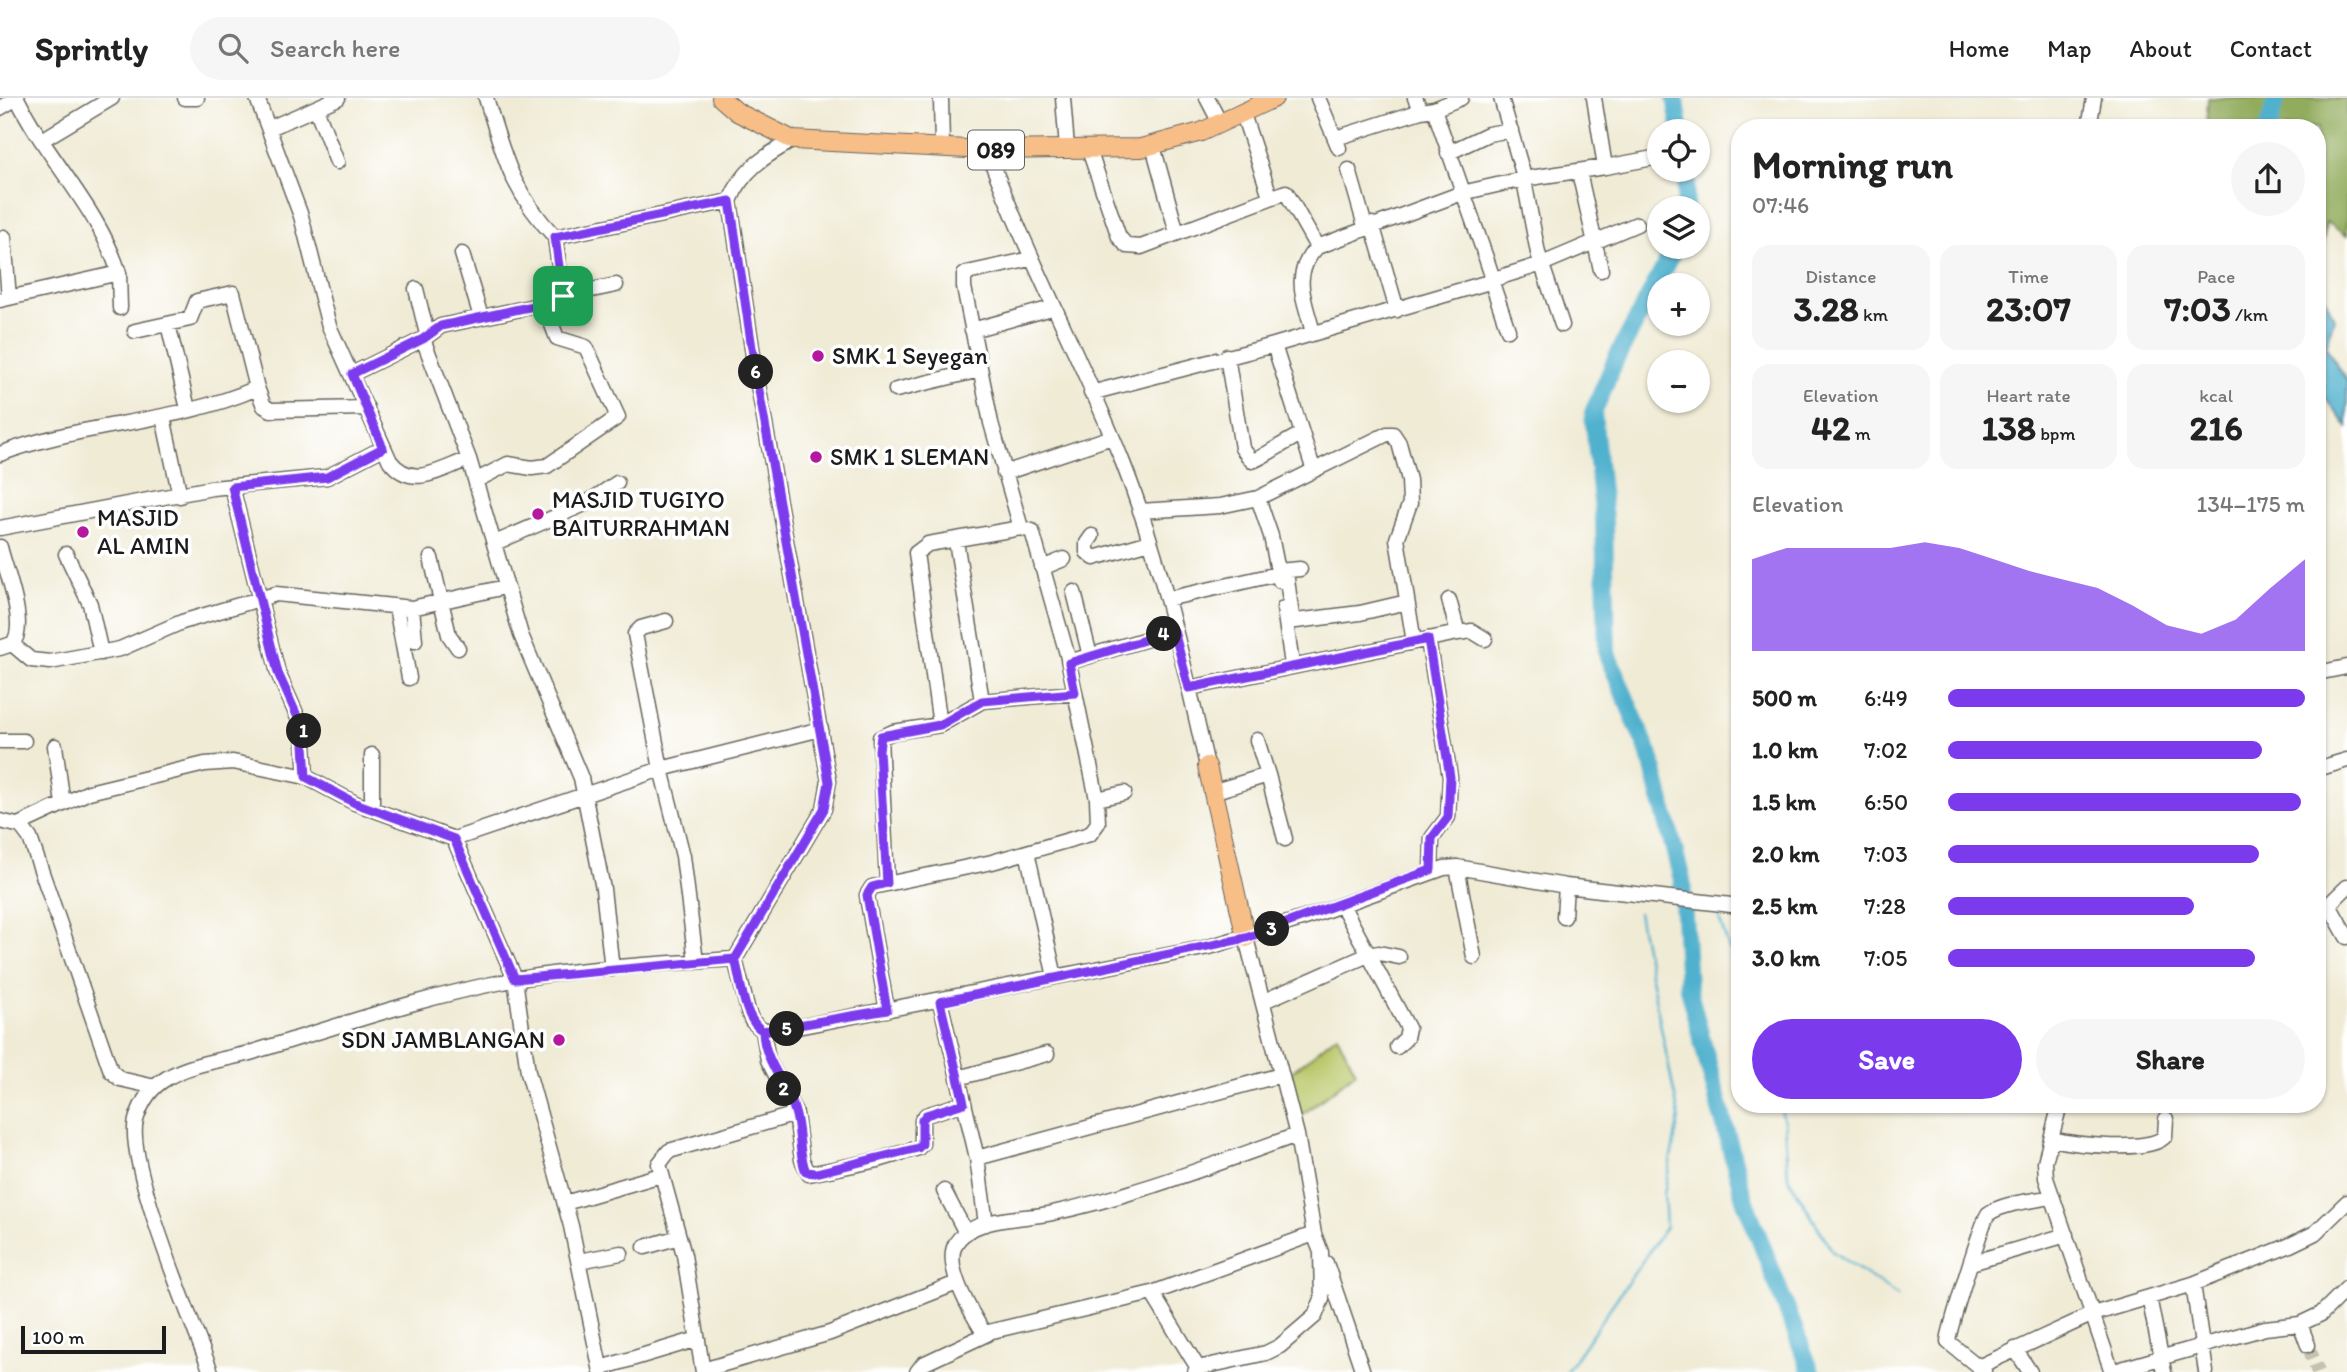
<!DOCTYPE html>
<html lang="en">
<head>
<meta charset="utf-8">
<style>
  :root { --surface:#fff; --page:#f6f6f6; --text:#222; --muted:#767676; --line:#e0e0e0; --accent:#7c3aed }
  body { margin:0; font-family:Itim,sans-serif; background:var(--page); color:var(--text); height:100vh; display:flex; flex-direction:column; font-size:26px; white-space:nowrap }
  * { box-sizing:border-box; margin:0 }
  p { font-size:23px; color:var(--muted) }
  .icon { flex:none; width:38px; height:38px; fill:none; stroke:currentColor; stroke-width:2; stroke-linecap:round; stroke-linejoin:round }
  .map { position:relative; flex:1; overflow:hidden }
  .panel { position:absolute; left:1731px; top:21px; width:595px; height:994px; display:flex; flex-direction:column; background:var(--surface); border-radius:28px; box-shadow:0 2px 5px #0004 }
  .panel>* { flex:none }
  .tools { position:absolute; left:1647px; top:21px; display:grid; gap:14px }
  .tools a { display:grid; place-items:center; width:63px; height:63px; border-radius:50%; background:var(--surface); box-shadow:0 2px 5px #0004; font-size:35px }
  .scale { position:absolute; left:21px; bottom:18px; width:145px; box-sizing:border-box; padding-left:7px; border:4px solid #1c1c1c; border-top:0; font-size:19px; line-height:24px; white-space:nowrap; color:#1c1c1c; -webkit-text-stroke:5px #fff; paint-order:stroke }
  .pin { position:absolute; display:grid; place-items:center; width:60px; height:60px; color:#fff; margin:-30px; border-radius:14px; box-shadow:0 4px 10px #0006 }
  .km { position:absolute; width:35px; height:35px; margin:-18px; border-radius:50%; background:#222; color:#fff; font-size:19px; line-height:35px; text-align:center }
  .round { display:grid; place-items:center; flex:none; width:74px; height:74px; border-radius:37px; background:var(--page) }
  .summary { display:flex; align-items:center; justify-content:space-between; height:119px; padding:0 21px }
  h1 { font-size:38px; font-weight:700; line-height:52px }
  .stats { display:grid; grid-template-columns:repeat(3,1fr); gap:10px; height:119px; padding:7px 21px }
  .stats div { display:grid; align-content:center; border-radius:18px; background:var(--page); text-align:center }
  .stats b { font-size:35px; font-weight:700 }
  .stats small { font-size:19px; font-weight:400 }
  .stats p { font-size:19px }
  .chart { height:196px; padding:14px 21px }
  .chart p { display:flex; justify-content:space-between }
  .chart svg { width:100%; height:126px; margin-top:7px; fill:var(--accent); opacity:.7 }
  .action { display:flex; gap:14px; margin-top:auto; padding:14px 21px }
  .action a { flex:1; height:80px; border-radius:42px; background:var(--accent); color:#fff; font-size:28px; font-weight:700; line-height:80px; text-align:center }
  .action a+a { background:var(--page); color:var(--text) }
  ul { padding:0 21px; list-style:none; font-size:23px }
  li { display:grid; grid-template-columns:112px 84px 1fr; align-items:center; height:52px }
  li i { height:18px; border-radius:9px; background:var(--accent) }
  header { display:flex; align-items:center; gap:42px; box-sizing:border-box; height:98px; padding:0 35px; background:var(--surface); border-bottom:2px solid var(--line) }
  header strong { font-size:33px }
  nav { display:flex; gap:38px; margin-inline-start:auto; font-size:24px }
  .search { width:490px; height:63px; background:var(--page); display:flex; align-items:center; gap:18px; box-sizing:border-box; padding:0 24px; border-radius:38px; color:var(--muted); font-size:26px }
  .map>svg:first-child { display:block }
  .green { fill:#b9c769; stroke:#6a7242; stroke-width:2 }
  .forest { fill:#92ac5d; stroke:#57643c; stroke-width:2 }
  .water { fill:#4fb1ce; stroke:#366675; stroke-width:2 }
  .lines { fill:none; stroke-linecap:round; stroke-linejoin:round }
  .stream { stroke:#4fb1ce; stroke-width:2.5 }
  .river { stroke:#4fb1ce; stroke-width:18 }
  .minor-tunnel { stroke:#c6c2b0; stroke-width:14; stroke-dasharray:14 7; stroke-linecap:butt }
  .minor-casing { stroke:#66645d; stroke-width:17 }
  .major-casing { stroke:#66645d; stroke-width:20 }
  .minor { stroke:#fff; stroke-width:14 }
  .major { stroke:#f7be88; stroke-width:18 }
  .route-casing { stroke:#fff; stroke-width:14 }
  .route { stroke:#7c3aed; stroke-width:9 }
  .poi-dot { fill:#b5179e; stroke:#fff; stroke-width:2.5 }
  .labels { text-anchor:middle; stroke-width:7; stroke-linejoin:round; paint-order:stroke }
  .shield { fill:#fff; stroke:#606060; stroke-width:2 }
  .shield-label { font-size:23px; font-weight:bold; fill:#1c1c1c }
  .poi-label { font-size:24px; fill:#1c1c1c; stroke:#fff; text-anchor:start }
</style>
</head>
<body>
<header>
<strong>Sprintly</strong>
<div class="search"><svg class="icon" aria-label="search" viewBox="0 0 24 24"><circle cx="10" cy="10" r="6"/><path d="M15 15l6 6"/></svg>Search here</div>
<nav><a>Home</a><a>Map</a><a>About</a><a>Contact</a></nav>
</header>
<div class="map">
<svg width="2347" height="1274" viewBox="0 0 2347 1274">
  <rect width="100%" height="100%" fill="#fff"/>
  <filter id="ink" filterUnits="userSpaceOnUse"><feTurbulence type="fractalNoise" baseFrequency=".0143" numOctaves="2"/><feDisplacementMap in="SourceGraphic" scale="14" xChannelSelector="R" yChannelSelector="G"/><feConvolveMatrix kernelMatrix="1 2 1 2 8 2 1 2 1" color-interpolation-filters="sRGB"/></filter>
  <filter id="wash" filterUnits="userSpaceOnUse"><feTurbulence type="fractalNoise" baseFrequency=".00686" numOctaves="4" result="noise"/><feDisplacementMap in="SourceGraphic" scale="28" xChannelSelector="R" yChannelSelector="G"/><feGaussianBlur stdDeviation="1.57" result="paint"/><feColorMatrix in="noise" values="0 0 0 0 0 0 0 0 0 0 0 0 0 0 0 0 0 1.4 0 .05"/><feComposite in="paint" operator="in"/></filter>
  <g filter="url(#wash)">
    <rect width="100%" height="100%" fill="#f0ebd5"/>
    <path class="green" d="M1337 937 1356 974 1297 1021 1287 978Z"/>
    <path class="forest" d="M2208 0H2347V138L2326 124 2317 196V30H2206Z"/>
    <path class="water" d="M2317 193 2323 195 2334 220 2326 249 2347 283V329L2317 289Z"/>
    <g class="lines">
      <path class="stream" d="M1719 820 1740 884
        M1779 1006 1784 1022 1788 1079 1833 1154 1898 1198
        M1566 1274 1666 1129 1664 1096 1679 1019 1638 815"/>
      <path class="river" d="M1675 0 1681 33
        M2268 30 2277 0
        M1685 110 1687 72
        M1675 149 1615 263 1593 315 1604 423 1607 556 1650 658 1682 782 1688 890 1744 1101 1811 1274"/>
    </g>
  </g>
  <g filter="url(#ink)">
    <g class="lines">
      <path class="minor-tunnel" d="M2308 1247 2318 1274"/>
      <defs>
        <path id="minor" d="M185 0H197
          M257 0 301 118 329 228 390 363C412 392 441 371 469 361L521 537 581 680 603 791 612 871
          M486 0C505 60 510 91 555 139
          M941 0 942 49
          M1063 0 1067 50
          M1207 0 1220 25
          M1318 0 1339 50
          M1501 0 1522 72 1538 155 1562 227
          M0 10 17 0C46 60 99 111 119 175L0 202
          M316 10 337 64
          M1434 11 1461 0
          M1243 16 1270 98
          M270 30 338 0
          M2089 30 2094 0
          M1336 40 1421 13
          M42 42 112 0
          M1153 48 1177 135
          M987 52C1027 159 1081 259 1123 365 1161 462 1184 566 1207 668
          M1089 52 1119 139 1127 148 1141 149 1286 94 1317 149
          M1448 55 1488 36 1511 32
          M1605 69 1659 59
          M1349 72 1365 128
          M1579 74 1601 172
          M1372 126 1397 212
          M4 139 9 200
          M462 156 481 219
          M119 175 120 210
          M416 191 427 236
          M563 198 616 187
          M168 226 188 311
          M972 232 1052 210
          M1508 232 1491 182 1542 166 1637 126
          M1313 235C1305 201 1290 178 1317 149L1462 95 1523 81 1605 69 1594 0
          M1274 247 1313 370
          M1227 258 1242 350 1252 363C1257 363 1291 340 1302 336
          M352 276 423 241
          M257 290 264 308 271 312 367 310
          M896 292 980 272
          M1091 295 1274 247 1489 184 1492 178 1486 160 1434 11 1421 13 1415 0
          M163 319 180 398
          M0 356C83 324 176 326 257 290L233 195 197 203 190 221 135 233
          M469 361 423 241 441 228 544 206 563 198 555 139 730 103
          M1004 375 1112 339
          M477 382 508 366 532 370 547 368 618 319 586 249 557 240 544 206
          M232 389 278 575 303 631 306 679
          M1258 400 1271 438 1280 483
          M1140 413 1220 408 1258 400 1387 336H1393L1399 345 1409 382 1410 405 1397 441 1414 544
          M0 430 212 390 327 379 383 350
          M1092 438 1087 445V454L1094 460 1150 444
          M956 443 982 603
          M495 445 587 405 617 385
          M0 449C5 471 29 529 12 546L0 550
          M66 456 90 506 101 555
          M431 460 449 537 458 550
          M1042 470 1064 461
          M1278 473 1300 471
          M1074 494 1090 558
          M1167 501 1278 476 1287 481 1292 519 1296 523 1360 515 1407 504
          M1449 502 1458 535
          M396 509 409 580
          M412 510 415 543
          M1284 510 1292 567
          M666 523 641 530 635 536 661 671 821 631
          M1428 541 1450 679 1448 719 1432 740 1431 772
          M12 546 31 562 50 564 120 551 182 524 276 496 412 510 505 489
          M1069 564 1174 533
          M2317 575 2347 569
          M1189 590 1458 535 1472 533 1485 541
          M940 627 982 603 1075 595
          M0 643H24
          M55 648 63 706
          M372 657V711
          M2317 671 2347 662
          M1268 677 1285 741
          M1212 694 1268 677 1257 642
          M1097 701 1124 695
          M0 723 21 728 30 740 111 973 120 981 155 989
          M18 727 89 694 205 666 233 664 306 679 355 705 454 741 661 671 683 758 696 864
          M454 741 515 881 528 974 571 1128 601 1274
          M1027 754 1055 879
          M1457 769 1474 859
          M887 785 880 640 893 634 940 627 916 455 928 446 1021 430
          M1342 807 1408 930 1406 940 1397 949
          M2329 807 2347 839
          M2317 818 2347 789
          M1564 819 1566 788
          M735 861 824 711 829 683 755 270 730 103C742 72 765 58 793 42
          M940 903 977 1060 986 1126
          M1264 903 1368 857 1379 855 1399 859
          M887 912 868 804 867 797 872 789 992 764 1090 736 1098 725 1097 701 1067 556 1032 433 1021 430 991 325 964 189V177L967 175 1031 161
          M958 980 1047 956
          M2060 1006 2045 1064 2046 1080 2112 1274
          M796 1016 802 1062 809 1076 878 1062 918 1050 922 1046V1022L926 1017 964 1005
          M2051 1041C2073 1046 2151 1056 2165 1038L2166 1021
          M977 1060 1281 977
          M944 1093 966 1135
          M565 1105 661 1077
          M645 1149 679 1139
          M579 1163 621 1155
          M1326 1165 1363 1274
          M1971 1165 2066 1137
          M2193 1186 2206 1274
          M1152 1195 1314 1136
          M2149 1199 2164 1274
          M2300 1226 2308 1247
          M2015 1251 2030 1274
          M1978 1269 2093 1216 2193 1186 2288 1148 2315 1135 2347 1104
          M601 1270 698 1241
          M1198 1270 1152 1195 984 1235C972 1216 944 1170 955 1147 969 1119 1022 1121 1048 1116 1134 1098 1215 1066 1297 1037
          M703 1272 830 1235 957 1185
          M1984 1273 1948 1244C1948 1234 1983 1121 1988 1116 2002 1105 2033 1103 2051 1099
          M211 1274C193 1226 125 1064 136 1022 141 1005 151 989 167 980 191 965 226 962 253 954 339 928 424 898 513 882 586 869 662 866 735 861L748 913 752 923 763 933 787 931 1209 849 1308 819 1444 770 1457 769 1566 788 1740 808
          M703 1274 684 1157 659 1066 669 1053 796 1016 768 962 763 933
          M917 1274 923 1266 987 1236
          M1195 1274 1198 1270 1266 1255 1280 1248 1315 1218 1322 1201 1321 1154 1314 1136 1297 1037 1246 840
          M2111 1274 2265 1230 2300 1226 2321 1216 2347 1190"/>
        <path id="major" d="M721 0 737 14 793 42 987 52 1141 50 1201 34 1274 0
          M1207 668 1246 840"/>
      </defs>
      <use href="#minor" class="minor-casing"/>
      <use href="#major" class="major-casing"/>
      <use href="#minor" class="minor"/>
      <use href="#major" class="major"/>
    </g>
  </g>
  <g class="lines" filter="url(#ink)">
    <defs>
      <path id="route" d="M563 198 538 207 441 228 423 241 352 276 383 350 327 379 232 389 278 575 303 631 306 679 355 705 454 741 515 881 735 861C741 882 743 922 763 933 764 965 787 984 795 1014 801 1033 798 1055 806 1074L816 1075 918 1050 922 1046V1022L926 1017 964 1005 940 904 1246 840 1431 772 1432 740 1448 719 1450 679 1428 541 1189 590 1174 533 1069 565 1075 595 982 603 940 627 881 638 879 652 887 785 872 789 867 797 887 912 763 933C743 921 741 883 735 861L824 711 829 684 755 270 730 103 555 139 563 198"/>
    </defs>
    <use href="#route" class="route-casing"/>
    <use href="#route" class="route"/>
  </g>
  <g class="poi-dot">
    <circle cx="818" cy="258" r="7"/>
    <circle cx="816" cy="359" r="7"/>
    <circle cx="538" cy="416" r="7"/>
    <circle cx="83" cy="434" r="7"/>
    <circle cx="559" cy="942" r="7"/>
  </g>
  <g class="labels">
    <rect class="shield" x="968" y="32.5" width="56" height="39" rx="5"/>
    <g class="shield-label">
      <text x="996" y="60">089</text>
    </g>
    <g class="poi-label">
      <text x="832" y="266">SMK 1 Seyegan</text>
      <text x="830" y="367">SMK 1 SLEMAN</text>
      <text x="552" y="410">MASJID TUGIYO<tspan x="552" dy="28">BAITURRAHMAN</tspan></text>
      <text x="97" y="428">MASJID<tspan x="97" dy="28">AL AMIN</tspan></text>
      <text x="545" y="950" text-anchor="end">SDN JAMBLANGAN</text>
    </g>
  </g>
</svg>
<div class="tools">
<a><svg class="icon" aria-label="locate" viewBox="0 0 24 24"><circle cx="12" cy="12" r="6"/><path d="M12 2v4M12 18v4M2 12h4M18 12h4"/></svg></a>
<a><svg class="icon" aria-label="layers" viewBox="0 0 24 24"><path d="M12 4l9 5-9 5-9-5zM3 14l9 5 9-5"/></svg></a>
<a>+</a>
<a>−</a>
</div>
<div class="scale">100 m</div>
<div class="pin" style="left:563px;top:198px;background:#1e9e55"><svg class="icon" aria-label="arrive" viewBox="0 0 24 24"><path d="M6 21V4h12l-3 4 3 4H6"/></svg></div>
<b class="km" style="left:304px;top:633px">1</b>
<b class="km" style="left:784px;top:991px">2</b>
<b class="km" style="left:1272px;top:831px">3</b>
<b class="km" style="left:1164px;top:536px">4</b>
<b class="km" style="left:787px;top:931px">5</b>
<b class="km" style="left:756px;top:274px">6</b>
<section class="panel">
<div class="summary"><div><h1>Morning run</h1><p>07:46</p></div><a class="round"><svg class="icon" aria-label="share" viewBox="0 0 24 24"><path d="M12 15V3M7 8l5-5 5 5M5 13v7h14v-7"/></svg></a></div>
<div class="stats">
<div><p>Distance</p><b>3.28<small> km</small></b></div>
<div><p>Time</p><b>23:07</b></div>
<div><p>Pace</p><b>7:03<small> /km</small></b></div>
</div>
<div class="stats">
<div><p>Elevation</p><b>42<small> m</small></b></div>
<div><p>Heart rate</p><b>138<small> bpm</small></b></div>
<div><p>kcal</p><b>216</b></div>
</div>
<div class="chart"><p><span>Elevation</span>134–175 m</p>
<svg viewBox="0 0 160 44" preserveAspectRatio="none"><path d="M0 44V12L10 8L20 8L30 8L40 8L50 6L60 8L70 12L80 16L90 19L100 22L110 28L120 35L130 38L140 33L150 22L160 12V44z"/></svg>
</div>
<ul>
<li><b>500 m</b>6:49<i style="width:100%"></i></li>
<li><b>1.0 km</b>7:02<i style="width:88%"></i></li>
<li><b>1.5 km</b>6:50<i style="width:99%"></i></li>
<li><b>2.0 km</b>7:03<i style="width:87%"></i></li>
<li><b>2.5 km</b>7:28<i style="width:69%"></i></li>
<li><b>3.0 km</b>7:05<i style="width:86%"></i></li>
</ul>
<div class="action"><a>Save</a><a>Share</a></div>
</section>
</div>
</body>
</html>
